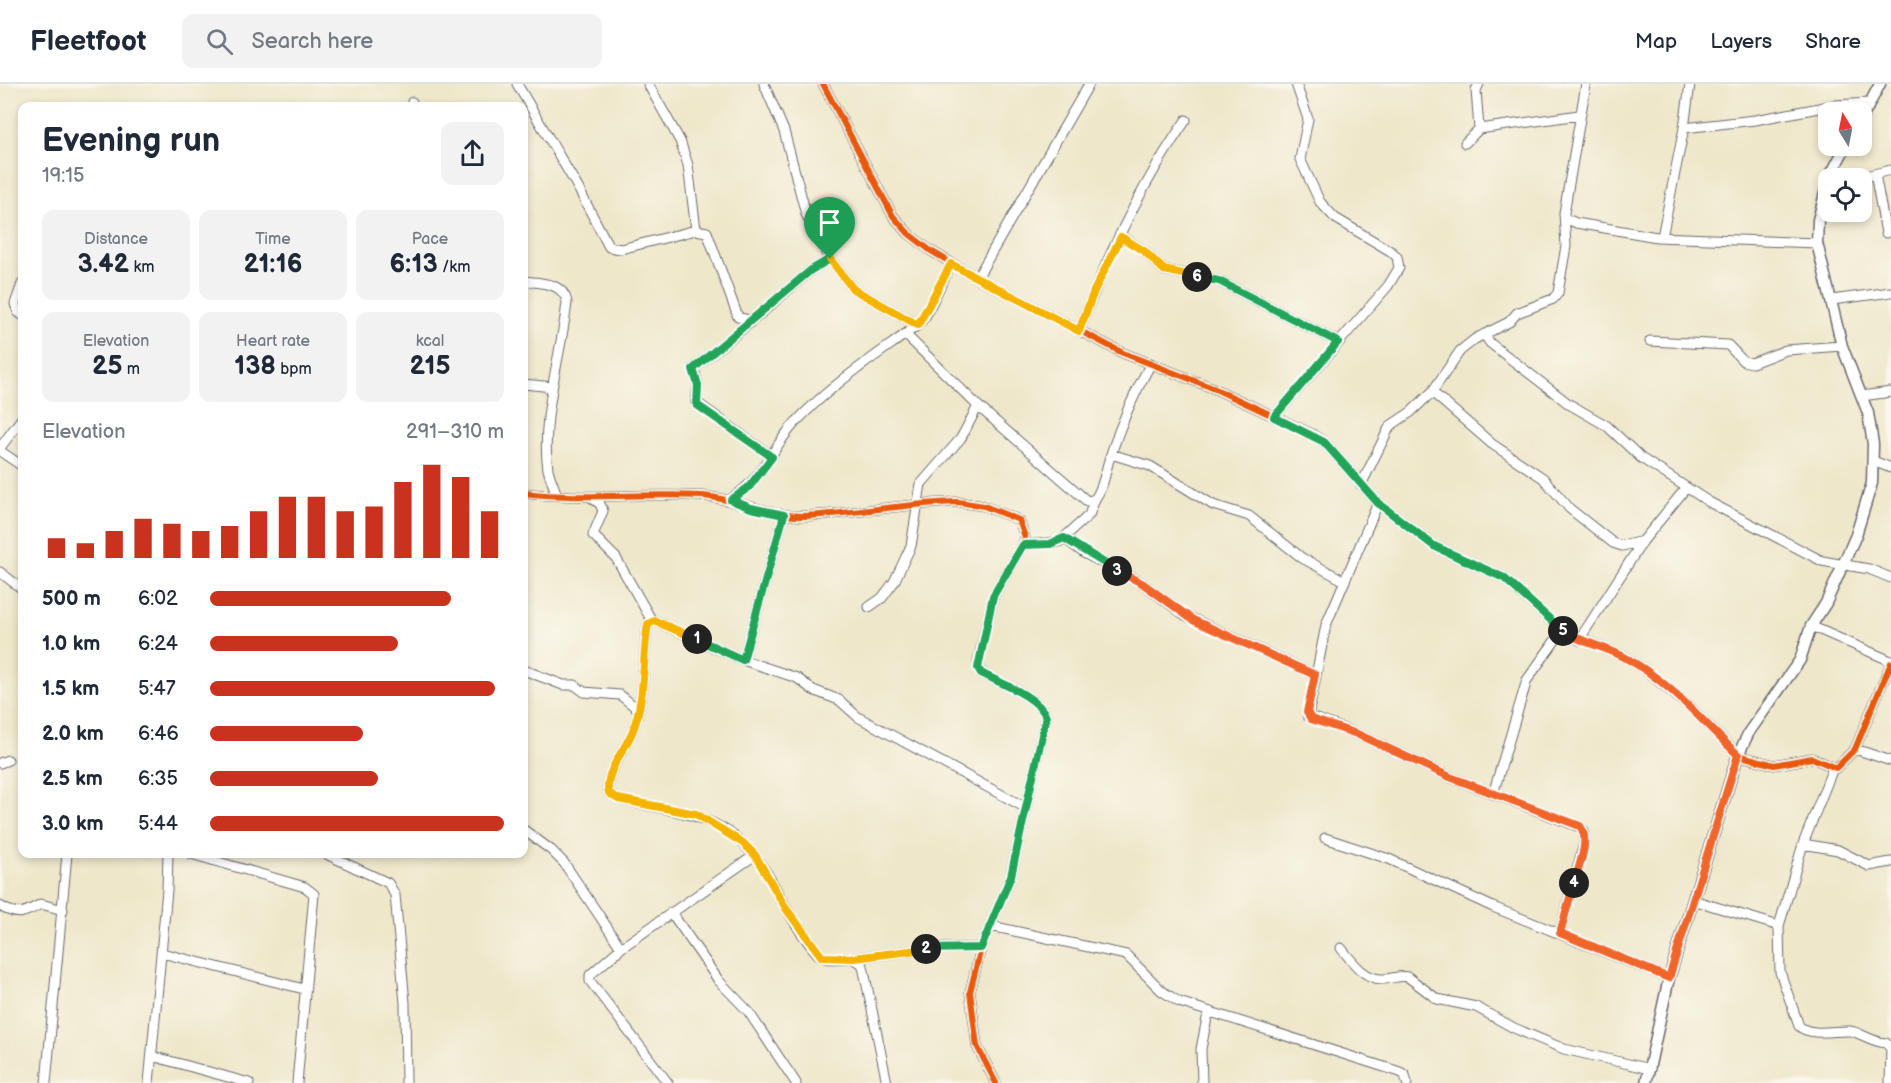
<!DOCTYPE html>
<html lang="en">
<head>
<meta charset="utf-8">
<style>
  :root { --surface:#fff; --page:#f2f2f3; --text:#1f2937; --muted:#747a83; --line:#e0e1e3; --accent:#c8321e }
  body { margin:0; font-family:"Balsamiq Sans",sans-serif; background:var(--page); color:var(--text); height:100vh; display:flex; flex-direction:column; font-size:22px; white-space:nowrap }
  * { box-sizing:border-box; margin:0 }
  p { font-size:20px; color:var(--muted) }
  .icon { flex:none; width:33px; height:33px; fill:none; stroke:currentColor; stroke-width:2; stroke-linecap:round; stroke-linejoin:round }
  .map { position:relative; flex:1; overflow:hidden }
  .side { position:absolute; left:18px; top:18px; width:510px; height:756px; display:flex; flex-direction:column; background:var(--surface); border-radius:12px; box-shadow:0 3px 9px #0003 }
  .side>* { flex:none }
  .needle { width:39px; rotate:350deg }
  .tools { position:absolute; left:1818px; top:18px; display:grid; gap:12px }
  .tools a { display:grid; place-items:center; width:54px; height:54px; border-radius:12px; background:var(--surface); box-shadow:0 3px 9px #0003; font-size:30px }
  .pin { position:absolute; display:grid; place-items:center; width:51px; height:51px; color:#fff; margin:-62px -26px; border-radius:50% 50% 50% 0; rotate:-45deg; box-shadow:0 0 6px #0007 }
  .pin .icon { rotate:45deg }
  .km { position:absolute; width:30px; height:30px; margin:-15px; border-radius:50%; background:#222; color:#fff; font-size:16px; line-height:30px; text-align:center }
  .round { display:grid; place-items:center; flex:none; width:63px; height:63px; border-radius:12px; background:var(--page) }
  .overview { display:flex; align-items:center; justify-content:space-between; height:102px; padding:0 24px }
  h1 { font-size:33px; font-weight:700; line-height:45px }
  .figures { display:grid; grid-template-columns:repeat(3,1fr); gap:9px; height:102px; padding:6px 24px }
  .figures div { display:grid; align-content:center; border-radius:12px; background:var(--page); text-align:center }
  .figures b { font-size:26px; font-weight:700 }
  .figures small { font-size:16px; font-weight:400 }
  .figures p { font-size:16px }
  .chart { height:168px; padding:12px 24px }
  .chart p { display:flex; justify-content:space-between }
  .chart svg { width:100%; height:108px; margin-top:6px; stroke:var(--accent); stroke-width:6 }
  ul { padding:0 24px; list-style:none; font-size:20px }
  li { display:grid; grid-template-columns:96px 72px 1fr; align-items:center; height:45px }
  li i { height:15px; border-radius:8px; background:var(--accent) }
  header { display:flex; align-items:center; gap:36px; box-sizing:border-box; height:84px; padding:0 30px; background:var(--surface); border-bottom:2px solid var(--line) }
  header strong { font-size:28px }
  nav { display:flex; gap:33px; margin-inline-start:auto; font-size:21px }
  .search { width:420px; height:54px; background:var(--page); display:flex; align-items:center; gap:15px; box-sizing:border-box; padding:0 21px; border-radius:12px; color:var(--muted); font-size:22px }
  .map>svg:first-child { display:block }
  .lines { fill:none; stroke-linecap:round; stroke-linejoin:round }
  .minor-casing { stroke:#69676d; stroke-width:11 }
  .tertiary-casing { stroke:#69676d; stroke-width:13 }
  .minor { stroke:#fff; stroke-width:9 }
  .tertiary { stroke:#fff; stroke-width:10 }
  .cycleway-casing { stroke:#fbf7ec; stroke-width:10 }
  .cycleway { stroke:#e8590c; stroke-width:6 }
  .split-1-casing { stroke:#fff; stroke-width:12 }
  .split-2-casing { stroke:#fff; stroke-width:12 }
  .split-3-casing { stroke:#fff; stroke-width:12 }
  .split-4-casing { stroke:#fff; stroke-width:12 }
  .split-5-casing { stroke:#fff; stroke-width:12 }
  .split-6-casing { stroke:#fff; stroke-width:12 }
  .split-7-casing { stroke:#fff; stroke-width:12 }
  .split-1 { stroke:#22a559; stroke-width:8 }
  .split-2 { stroke:#f5b400; stroke-width:8 }
  .split-3 { stroke:#22a559; stroke-width:8 }
  .split-4 { stroke:#f0652b; stroke-width:8 }
  .split-5 { stroke:#f0652b; stroke-width:8 }
  .split-6 { stroke:#22a559; stroke-width:8 }
  .split-7 { stroke:#f5b400; stroke-width:8 }
</style>
</head>
<body>
<header>
<strong>Fleetfoot</strong>
<div class="search"><svg class="icon" aria-label="search" viewBox="0 0 24 24"><circle cx="10" cy="10" r="6"/><path d="M15 15l6 6"/></svg>Search here</div>
<nav><a>Map</a><a>Layers</a><a>Share</a></nav>
</header>
<div class="map">
<svg width="1891" height="999" viewBox="0 0 1891 999">
  <rect width="100%" height="100%" fill="#fbf7ec"/>
  <filter id="ink" filterUnits="userSpaceOnUse"><feTurbulence type="fractalNoise" baseFrequency=".0167" numOctaves="2"/><feDisplacementMap in="SourceGraphic" scale="12" xChannelSelector="R" yChannelSelector="G"/><feConvolveMatrix kernelMatrix="1 2 1 2 8 2 1 2 1" color-interpolation-filters="sRGB"/></filter>
  <filter id="wash" filterUnits="userSpaceOnUse"><feTurbulence type="fractalNoise" baseFrequency=".008" numOctaves="4" result="noise"/><feDisplacementMap in="SourceGraphic" scale="24" xChannelSelector="R" yChannelSelector="G"/><feGaussianBlur stdDeviation="1.35" result="paint"/><feColorMatrix in="noise" values="0 0 0 0 0 0 0 0 0 0 0 0 0 0 0 0 0 1.4 0 .05"/><feComposite in="paint" operator="in"/></filter>
  <g filter="url(#wash)">
    <rect width="100%" height="100%" fill="#eee7ca"/>
  </g>
  <g filter="url(#ink)">
    <g class="lines">
      <defs>
        <path id="minor" d="M517 0 577 102 609 163 621 165 696 146
          M648 0 680 57 688 81 696 146 707 148 738 233 752 237 811 186 830 175
          M764 0 784 47 806 130 826 169 853 205 918 241
          M823 0 893 132 909 150 931 167 977 194 1123 269 1213 304 1310 349 1324 358 1378 419 1434 462 1504 494 1562 547 1625 573 1644 585 1691 624 1738 671 1774 681 1812 674 1836 684 1855 665 1891 579
          M412 22V18
          M1684 44 1755 36 1835 21 1870 19
          M1479 45 1476 6 1479 0
          M1465 59 1479 45 1579 31
          M1875 90 1886 149
          M1830 93 1865 92 1891 86
          M1565 134 1576 139 1657 153 1817 159
          M1121 152 1144 167 1164 186 1219 197 1338 258
          M1662 153 1684 44 1690 0
          M977 194 1089 0
          M524 197C541 199 563 198 567 218 562 269 540 335 548 385 550 394 554 403 557 411
          M22 200 15 220 18 228 22 231
          M1832 216 1891 208
          M752 237 694 284 698 301 696 318 772 373
          M1079 247C1106 174 1142 100 1186 36
          M905 250 978 322 1087 417 1095 415C1105 401 1105 386 1111 370 1121 339 1135 308 1151 279
          M1484 250 1490 259 1569 320 1607 342 1641 374 1709 418 1822 477 1869 485 1891 494
          M1650 257 1728 261 1743 277 1752 279 1786 266 1842 262
          M524 300 552 303
          M1432 308 1492 360 1543 394 1570 425 1613 459 1622 462 1643 457
          M1862 312 1891 308
          M1274 333 1388 202 1399 184 1397 173 1392 168 1335 134 1320 118 1300 75 1308 35 1296 0
          M0 364 22 334
          M0 367 22 382
          M1111 370 1150 382 1213 421 1249 432 1302 474 1345 497
          M1873 377 1891 384
          M1361 401 1390 342 1411 328 1432 308 1460 267 1475 255 1509 238 1517 229 1553 215 1558 209 1566 162 1564 129 1586 0
          M524 409C583 416 642 409 701 412 737 414 768 433 804 432 856 430 907 419 958 418L984 422 1019 436 1025 453 1023 461 994 511 978 577 981 589C998 597 1041 614 1046 633L1011 792 981 864 970 908 977 962 996 999
          M592 414 600 420 603 427 593 451 616 474 652 537
          M731 415C767 391 769 367 795 339 831 300 876 272 918 241L925 233 951 180
          M1378 419 1326 541 1308 632 1357 650 1450 693 1580 743 1584 747V760L1560 849
          M1064 454 1084 469 1142 499 1186 532 1315 591
          M1023 461 1059 458 1089 431 1095 415
          M0 488 22 505
          M869 523 882 514 894 498 911 462 921 400 961 354 978 322
          M1811 542 1891 577
          M1579 556 1643 457 1686 404
          M743 576 784 431
          M524 586 563 601H575L584 608 620 611 639 626
          M1855 665 1891 677
          M0 679 8 676
          M1493 710 1527 596 1562 547
          M524 746 551 766 564 779 621 864
          M1325 754 1389 775 1493 823 1669 894
          M1803 760 1838 766 1869 782 1891 778
          M191 770 305 803 314 810 297 999
          M326 770 388 799 395 811 405 919 406 999
          M1693 816 1779 842 1780 888 1799 942C1811 953 1835 946 1850 947 1860 948 1871 958 1886 959L1891 965 1890 999
          M0 822C18 833 25 829 41 820L63 826
          M671 828 719 897 748 927 796 999
          M991 842 1126 871 1162 907 1179 918 1400 988 1405 991 1407 999
          M1779 842 1803 760 1833 684
          M1341 864C1352 877 1364 896 1384 895 1392 895 1400 891 1408 893L1437 915 1476 923 1514 944 1564 965 1650 985
          M162 869 304 905
          M854 874 934 864H981
          M152 972 249 999
          M46 999 67 770
          M149 999 167 806 168 770
          M668 999 590 897V891L621 864 755 771
          M887 999 863 882C851 865 829 883 817 869 797 847 783 817 768 791 730 728 682 730 618 715L609 709C603 690 627 664 633 646 646 612 642 575 648 540L655 537 743 576 797 594 813 606 839 616 858 633 1026 724
          M1202 999 1201 965 1208 929"/>
        <path id="tertiary" d="M1862 34 1880 0
          M1829 94 1846 62
          M1646 999 1669 894 1738 671 1749 648 1800 576 1811 542 1826 519 1856 451 1872 399 1873 360 1868 329 1842 262 1817 159 1818 136 1828 98"/>
      </defs>
      <use href="#minor" class="minor-casing"/>
      <use href="#tertiary" class="tertiary-casing"/>
      <use href="#minor" class="minor"/>
      <use href="#tertiary" class="tertiary"/>
      <defs>
        <path id="cycleway" d="M823 0 893 132 909 150 931 167 977 194 1123 269 1213 304 1310 349 1324 358 1378 419 1434 462 1504 494 1562 547 1625 573 1644 585 1691 624 1738 671 1774 681 1812 674 1836 684 1855 665 1891 579
          M524 409C583 416 642 409 701 412 737 414 768 433 804 432 856 430 907 419 958 418L984 422 1019 436 1025 453 1023 461 994 511 978 577 981 589C998 597 1041 614 1046 633L1011 792 981 864 970 908 977 962 996 999"/>
      </defs>
      <use href="#cycleway" class="cycleway-casing"/>
      <use href="#cycleway" class="cycleway"/>
    </g>
  </g>
  <g class="lines" filter="url(#ink)">
    <defs>
      <path id="split-1" d="M697 555 743 576 784 431 751 424 731 416 749 403 772 373 697 321 698 301 693 285 811 186 830 175"/>
      <path id="split-2" d="M697 555 655 537 648 540C642 575 646 612 633 646 627 664 603 689 609 709L618 715 696 730 743 759 755 771 787 826 822 873 854 874 926 865"/>
      <path id="split-3" d="M926 865 981 864 1011 792 1046 633C1040 613 998 598 981 589L978 584 993 512 1023 461 1050 460 1064 454 1117 487"/>
      <path id="split-4" d="M1117 487 1142 499 1193 536 1315 591 1307 628 1311 635 1357 650 1450 693 1580 742C1591 756 1578 784 1574 799"/>
      <path id="split-5" d="M1563 547C1583 559 1606 563 1626 574 1670 598 1702 637 1738 671L1669 894 1560 849 1574 799"/>
      <path id="split-6" d="M1197 193 1219 197 1338 258 1274 333 1324 358 1378 419 1434 462 1504 494 1563 547"/>
      <path id="split-7" d="M830 175 853 205 918 241 951 180 1079 247 1094 207 1121 153 1144 167 1164 186 1197 193"/>
    </defs>
    <use href="#split-1" class="split-1-casing"/>
    <use href="#split-2" class="split-2-casing"/>
    <use href="#split-3" class="split-3-casing"/>
    <use href="#split-4" class="split-4-casing"/>
    <use href="#split-5" class="split-5-casing"/>
    <use href="#split-6" class="split-6-casing"/>
    <use href="#split-7" class="split-7-casing"/>
    <use href="#split-1" class="split-1"/>
    <use href="#split-2" class="split-2"/>
    <use href="#split-3" class="split-3"/>
    <use href="#split-4" class="split-4"/>
    <use href="#split-5" class="split-5"/>
    <use href="#split-6" class="split-6"/>
    <use href="#split-7" class="split-7"/>
  </g>
</svg>
<div class="tools">
<a><svg class="needle" viewBox="-14 -14 28 28"><path d="M0-13l5 13h-10z" fill="#e53935"/><path d="M0 13l5-13h-10z" fill="#747a83"/></svg></a>
<a><svg class="icon" aria-label="locate" viewBox="0 0 24 24"><circle cx="12" cy="12" r="6"/><path d="M12 2v4M12 18v4M2 12h4M18 12h4"/></svg></a>
</div>
<div class="pin" style="left:830px;top:175px;background:#1e9e55"><svg class="icon" aria-label="arrive" viewBox="0 0 24 24"><path d="M6 21V4h12l-3 4 3 4H6"/></svg></div>
<b class="km" style="left:697px;top:555px">1</b>
<b class="km" style="left:926px;top:865px">2</b>
<b class="km" style="left:1117px;top:487px">3</b>
<b class="km" style="left:1574px;top:799px">4</b>
<b class="km" style="left:1563px;top:547px">5</b>
<b class="km" style="left:1197px;top:193px">6</b>
<section class="side">
<div class="overview"><div><h1>Evening run</h1><p>19:15</p></div><a class="round"><svg class="icon" aria-label="share" viewBox="0 0 24 24"><path d="M12 15V3M7 8l5-5 5 5M5 13v7h14v-7"/></svg></a></div>
<div class="figures">
<div><p>Distance</p><b>3.42<small> km</small></b></div>
<div><p>Time</p><b>21:16</b></div>
<div><p>Pace</p><b>6:13<small> /km</small></b></div>
</div>
<div class="figures">
<div><p>Elevation</p><b>25<small> m</small></b></div>
<div><p>Heart rate</p><b>138<small> bpm</small></b></div>
<div><p>kcal</p><b>215</b></div>
</div>
<div class="chart"><p><span>Elevation</span>291–310 m</p>
<svg viewBox="0 0 160 44" preserveAspectRatio="none"><path d="M5 44V36M15 44V38M25 44V33M35 44V28M45 44V30M55 44V33M65 44V31M75 44V25M85 44V19M95 44V19M105 44V25M115 44V23M125 44V13M135 44V6M145 44V11M155 44V25"/></svg>
</div>
<ul>
<li><b>500 m</b>6:02<i style="width:82%"></i></li>
<li><b>1.0 km</b>6:24<i style="width:64%"></i></li>
<li><b>1.5 km</b>5:47<i style="width:97%"></i></li>
<li><b>2.0 km</b>6:46<i style="width:52%"></i></li>
<li><b>2.5 km</b>6:35<i style="width:57%"></i></li>
<li><b>3.0 km</b>5:44<i style="width:100%"></i></li>
</ul>
</section>
</div>
</body>
</html>
